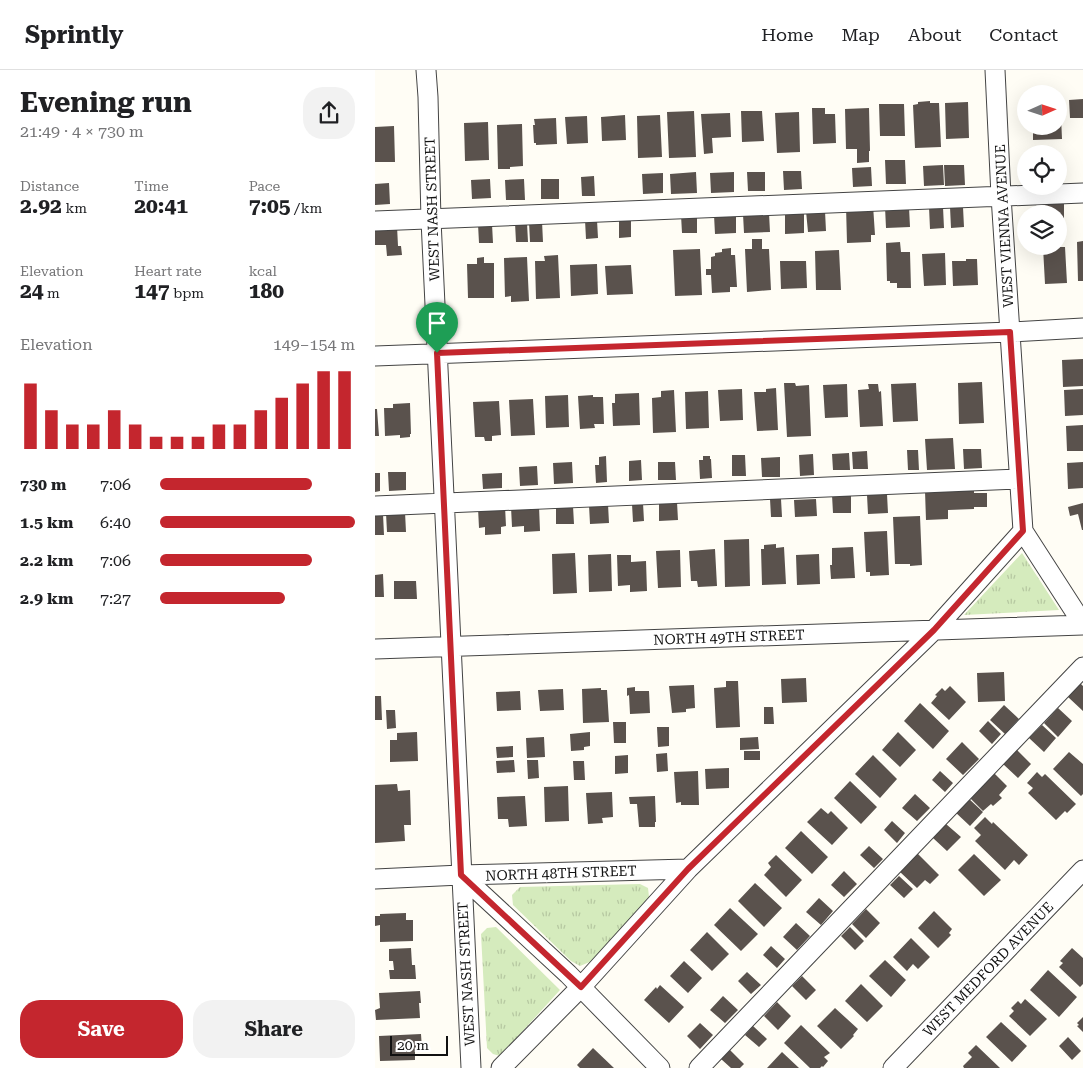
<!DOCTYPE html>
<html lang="en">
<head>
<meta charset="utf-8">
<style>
  :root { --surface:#fff; --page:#f2f2f2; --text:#202124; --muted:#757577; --line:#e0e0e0; --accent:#c4262e }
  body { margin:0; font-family:"Roboto Serif",serif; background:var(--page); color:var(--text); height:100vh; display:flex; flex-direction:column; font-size:19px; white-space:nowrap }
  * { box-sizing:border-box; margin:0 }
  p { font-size:16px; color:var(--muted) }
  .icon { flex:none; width:28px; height:28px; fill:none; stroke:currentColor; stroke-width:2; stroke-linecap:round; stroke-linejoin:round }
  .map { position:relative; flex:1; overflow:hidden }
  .drawer { display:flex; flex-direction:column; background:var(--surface); width:375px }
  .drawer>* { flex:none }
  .needle { width:32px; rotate:87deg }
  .controls { position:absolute; left:642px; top:15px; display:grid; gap:10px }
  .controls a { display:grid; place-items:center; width:50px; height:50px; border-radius:50%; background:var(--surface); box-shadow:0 5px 20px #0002; font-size:25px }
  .scale { position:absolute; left:15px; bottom:12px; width:58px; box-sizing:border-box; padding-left:5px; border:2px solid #111; border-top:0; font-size:14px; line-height:18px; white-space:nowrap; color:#111; -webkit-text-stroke:4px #fff; paint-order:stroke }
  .pin { position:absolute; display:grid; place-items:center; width:42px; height:42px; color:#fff; margin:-51px -21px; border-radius:50% 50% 50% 0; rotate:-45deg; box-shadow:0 0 5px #0007 }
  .pin .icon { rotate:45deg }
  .round { display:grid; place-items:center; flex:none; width:52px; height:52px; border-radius:20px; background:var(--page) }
  .headline { display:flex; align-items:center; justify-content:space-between; height:85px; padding:0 20px }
  h1 { font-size:28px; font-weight:700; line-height:38px }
  .figures { display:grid; grid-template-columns:repeat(3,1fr); gap:8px; height:85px; padding:5px 20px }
  .figures div { display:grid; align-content:center }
  .figures b { font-size:21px; font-weight:700 }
  .figures small { font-size:14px; font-weight:400 }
  .figures p { font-size:14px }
  .chart { height:140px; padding:10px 20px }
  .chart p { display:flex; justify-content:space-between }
  .chart svg { width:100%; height:90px; margin-top:5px; stroke:var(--accent); stroke-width:6 }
  .primary-button { display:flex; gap:10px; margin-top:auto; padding:10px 20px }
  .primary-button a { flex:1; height:58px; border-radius:20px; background:var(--accent); color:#fff; font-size:20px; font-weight:700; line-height:58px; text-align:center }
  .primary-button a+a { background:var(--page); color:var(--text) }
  ul { padding:0 20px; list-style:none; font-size:16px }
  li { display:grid; grid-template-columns:80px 60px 1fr; align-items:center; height:38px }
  li i { height:12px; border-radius:6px; background:var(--accent) }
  header { display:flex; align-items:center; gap:30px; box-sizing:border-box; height:70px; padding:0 25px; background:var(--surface); border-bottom:1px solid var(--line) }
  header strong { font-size:24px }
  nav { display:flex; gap:28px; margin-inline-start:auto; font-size:18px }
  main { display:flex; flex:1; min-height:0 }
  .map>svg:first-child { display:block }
  .grass { fill:url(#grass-tufts) }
  .building { fill:#5a524d }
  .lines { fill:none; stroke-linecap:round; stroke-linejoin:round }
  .minor-casing { stroke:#444; stroke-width:21 }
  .minor { stroke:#fff; stroke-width:19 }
  .route-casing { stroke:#fff; stroke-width:10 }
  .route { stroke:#c4262e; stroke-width:6 }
  .labels { text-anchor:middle; stroke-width:5; stroke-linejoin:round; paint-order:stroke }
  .street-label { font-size:14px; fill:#111; stroke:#fff }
</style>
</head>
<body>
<header>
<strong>Sprintly</strong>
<nav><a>Home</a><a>Map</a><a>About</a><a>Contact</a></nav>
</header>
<main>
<section class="drawer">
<div class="headline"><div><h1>Evening run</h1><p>21:49 · 4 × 730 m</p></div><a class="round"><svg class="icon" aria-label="share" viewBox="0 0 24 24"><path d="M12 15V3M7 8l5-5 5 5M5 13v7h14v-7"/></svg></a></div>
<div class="figures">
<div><p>Distance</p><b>2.92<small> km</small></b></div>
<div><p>Time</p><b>20:41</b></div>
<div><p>Pace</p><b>7:05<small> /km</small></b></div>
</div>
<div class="figures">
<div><p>Elevation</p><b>24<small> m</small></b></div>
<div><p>Heart rate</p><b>147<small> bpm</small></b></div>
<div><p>kcal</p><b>180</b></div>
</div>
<div class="chart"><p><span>Elevation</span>149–154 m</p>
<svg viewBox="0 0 160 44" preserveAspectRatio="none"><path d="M5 44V12M15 44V25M25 44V32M35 44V32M45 44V25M55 44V32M65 44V38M75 44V38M85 44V38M95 44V32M105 44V32M115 44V25M125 44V19M135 44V12M145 44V6M155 44V6"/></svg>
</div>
<ul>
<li><b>730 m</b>7:06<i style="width:78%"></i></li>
<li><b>1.5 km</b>6:40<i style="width:100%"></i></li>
<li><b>2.2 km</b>7:06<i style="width:78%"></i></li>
<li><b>2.9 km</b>7:27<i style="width:64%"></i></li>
</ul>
<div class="primary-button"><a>Save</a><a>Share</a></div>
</section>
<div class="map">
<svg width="708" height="998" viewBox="0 0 708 998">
  <defs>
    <pattern id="grass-tufts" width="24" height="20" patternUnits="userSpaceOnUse" patternTransform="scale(1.25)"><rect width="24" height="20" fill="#d5ebbd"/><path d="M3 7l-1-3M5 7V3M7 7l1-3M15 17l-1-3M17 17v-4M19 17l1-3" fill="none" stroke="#b6c8a1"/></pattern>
  </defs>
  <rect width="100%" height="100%" fill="#fffdf5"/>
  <path class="grass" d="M647 483 684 540 589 545Z
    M265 814 273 818 274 827 217 891 205 896 196 891 138 835 137 825 145 817Z
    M121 857 185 920 125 986 118 984 112 978 106 864 112 858Z"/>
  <path class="building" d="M684 24H685L687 69 658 70V56H684Z
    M708 29V48H695L694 30Z
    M555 31V33H564L566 77 540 78 538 35 543 34V32Z
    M593 32 594 68 571 69 570 33Z
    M504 34H529L530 66H505Z
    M437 38H450V44H460L461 73 438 74Z
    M494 38 495 81H494V92L482 93V79H471L470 39Z
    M319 41 321 87 294 88 292 42Z
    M366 41H387L389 71 367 72Z
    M424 42 425 82 402 83 400 43Z
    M355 43 356 67 337 68 338 83 329 84 326 44Z
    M250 45 251 70 227 71 226 47Z
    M285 45 287 87 263 88 262 46Z
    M212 46 213 73 192 74 190 47Z
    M181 48 182 74 161 75V73H159L158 55H160L159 49Z
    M113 52 114 90 90 91 89 53Z
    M147 54 148 96 135 97V99H123L122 55Z
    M19 56 20 92H0V57Z
    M510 90H530L531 114H511Z
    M568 95 569 115 549 116 548 96Z
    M569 95H589L590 115 570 116Z
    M496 97 497 116 478 117 477 98Z
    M408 101H426L427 119 409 120Z
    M321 102 322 123 296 124 295 104Z
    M359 102V122L336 123 335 103Z
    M372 102H390V121H373Z
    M288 103V123L268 124 267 104Z
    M219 106 220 126H207L206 107Z
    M115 109 116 128 97 129 96 110Z
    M149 109 150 130H131L130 110Z
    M166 109H184V129H166Z
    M14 113 15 134 0 135V114Z
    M670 132H689V149H684V144H671Z
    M498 135 500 165H496V172L472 173 471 136Z
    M510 137H534L535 157 511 158Z
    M554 137H568L569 158 555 159Z
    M575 137H588L589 157 576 158Z
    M431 141H450L451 161 433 162Z
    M394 143 395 162 369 163 368 144Z
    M410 143H429V163L410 164Z
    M322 144V163H307L306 145Z
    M361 144V163L340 164 339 145Z
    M244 148H256V167L244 168Z
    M210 150H222L223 168 211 169Z
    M167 151 168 172H155L154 152Z
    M140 153H152L153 172H141Z
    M103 154H117L118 173H104Z
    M22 156 23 176H26L27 185 12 186 11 175H0V157Z
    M377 169H387V179H394L396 220 372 222 370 179H377Z
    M708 171V211H703L702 172Z
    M525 172 526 182H535L536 218H522V213H515V211H512L511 173Z
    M668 177H690L692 213 670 214Z
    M356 178V185H360L362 217H355V222L337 223 336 205H331V199H336V187L340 186V183L347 182V179Z
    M325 179 327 225 300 226 298 180Z
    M464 180 466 220H441L440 181Z
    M570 183 571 215 549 216 547 184Z
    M183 185 185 228 161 229 160 191H170L169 186Z
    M109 187V193H119V228H93L92 194H102V188Z
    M152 187 154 231 136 232V226L130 227 129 188Z
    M591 189H602L603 215 578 216 577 191H591Z
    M405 191H431L432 218 406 219Z
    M222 194 223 224 196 226 195 195Z
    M256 195 258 224 232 225 230 196Z
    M708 289V316L688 317 687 290Z
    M607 312 609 353 584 354 583 313Z
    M409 313H420L421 316 434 315 436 366 412 367Z
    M541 313 543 351 518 352 516 314Z
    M472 314 473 347 450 348 448 315Z
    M493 314H503L504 322 506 321 508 356 485 357 483 320 494 319Z
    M401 318 403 360 382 361 379 322H391V319Z
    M367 319 368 350 345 351 343 320Z
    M708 319V345L690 346 689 320Z
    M299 320 301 362 278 363 277 328 286 327V321Z
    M333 321 334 358 311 359 310 322Z
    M264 323 265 355 238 356 237 333H240V324Z
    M193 325 194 357 171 358 170 326Z
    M218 325V327H228L229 354H219L220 358 205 359 203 326Z
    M158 329 160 365 136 366 134 330Z
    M124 331 126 365 117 366V371H110L109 367H100L98 332Z
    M35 333 36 364H35V367L25 368V365L10 366 9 338H18V334Z
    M0 339H2L4 366H0Z
    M708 355V381H692L691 356Z
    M578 368 580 399 552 400 550 369Z
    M588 379H606L607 398 589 399Z
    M532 380H543L544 400H533Z
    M492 381 493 399H478L477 382Z
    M474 383 475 400H458L457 384Z
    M438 384 439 405 425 406 424 385Z
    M357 385H370L371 406H357Z
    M231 386 232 412 221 413 220 395H224V387Z
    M328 386H335V389H336L337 408 325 409 324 390H328Z
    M405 387V407H387L386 388Z
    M266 390 267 410 254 411V391Z
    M197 392 198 413 179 414 178 393Z
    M283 392H300L301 410H283Z
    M708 392V418L693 419 692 393Z
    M162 396 163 415 145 416 144 397Z
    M13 402H31V420L14 421Z
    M0 403H5V421L0 422Z
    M127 403V418L108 419 107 404Z
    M599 420V423H612V437H599V439L573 440V449L551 450 550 421Z
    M476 424V443H458L457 425Z
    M512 424 513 443 493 444 492 425Z
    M395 429H406L407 447H396Z
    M441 429 442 446 420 447 419 430Z
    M302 432 303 450 284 451V433Z
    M268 433 269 451 258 452 257 434Z
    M708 433V460H707L703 444 695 446 693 437Z
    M233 434 234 453 215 454 214 435Z
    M130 436 131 456 126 457V464L110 465V457L104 458 103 438Z
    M164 436 165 461 149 462V456L137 457 136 437Z
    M198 436 199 454H181V437Z
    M30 442 31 462H12L11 443Z
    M0 444H8L9 465H0Z
    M545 446 547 495 535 496V494H520L518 447Z
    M512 461 514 505 495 506V502H491L489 462Z
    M374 469 375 516 350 517 349 470Z
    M401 474V478L409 477 411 514 387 515 386 479H389V475Z
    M478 477 480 508 456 509 455 495H457V478Z
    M340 479 342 516 323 517 322 511H316L314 481Z
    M305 480 306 517 283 518 281 481Z
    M200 483 202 523 178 524 177 484Z
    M236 484 237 521 214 522 213 485Z
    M444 484 445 514 422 515 421 485Z
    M242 485H256V492L271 491 272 521 255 522V515L243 516Z
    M8 504 9 527H0V505Z
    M19 511H41L42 529H19Z
    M629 602 630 631 603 632 602 603Z
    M431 608 432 632 407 633 406 609Z
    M351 611H363L365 657 341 658 339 618 351 617Z
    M705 613 708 616V641L693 627Z
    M319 615 320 638 311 639V642L297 643 294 616Z
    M575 616 591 632 574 650 556 633 562 626 560 625 567 618 570 621Z
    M260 617V621H274L275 643 255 644 254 625 252 626V618Z
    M226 618V620H232L234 652 208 653 207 619Z
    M188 619 189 640 165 641 163 620Z
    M145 621 146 640 122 641 121 622Z
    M0 626H6L7 650H0Z
    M545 633 574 661 558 679 529 651Z
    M629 635 644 649 630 664 615 650Z
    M389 637H398L399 654H389Z
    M683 638 697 651 683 667 669 653Z
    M11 640H20L21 658 12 659Z
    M613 651 626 664 617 674 604 661Z
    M238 652H251V673H239Z
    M667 655 681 668 669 682 654 668Z
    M282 657H294V676L283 677Z
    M42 662 43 691 15 692V670H22V663Z
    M215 662V676L209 677V680L196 681 195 664Z
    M523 662 541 680 525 697 507 680Z
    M169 667 170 687 152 688 151 668Z
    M383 667 384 679 365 680V668Z
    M587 672 604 689 588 705 571 689Z
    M138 676V687L122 688 121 677Z
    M642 680 656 694 643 708 628 694Z
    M369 681H385V690H369Z
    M694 682 708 694V724L706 726 678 699Z
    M292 683 293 701 282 702 281 684Z
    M253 685V703L240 704V686Z
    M498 685 522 709 505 728 480 704Z
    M139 690 140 702 122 703 121 691Z
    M152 690H163L164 708 153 709Z
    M198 691H209L210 710H199Z
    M354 698V718L331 719 330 699Z
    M323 701 324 735H306V732L301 733 299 702Z
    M565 701 578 713 570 722 557 710Z
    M618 702 632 716 624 725 627 728 618 736 616 734 608 741 595 728Z
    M662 702 667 707 670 704 701 734 692 743 690 741 681 750 653 723 658 718 652 713Z
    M475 711 502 737 486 754 459 728Z
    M22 714 23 721 35 720 36 755H29L30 771 0 773V715Z
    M193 716 194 751 170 752 169 717Z
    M237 722 238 747 227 748 228 753 213 754 211 723Z
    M540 724 555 738 542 751 527 738Z
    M150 726 152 756 134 757 133 749H123L122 727Z
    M280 726 281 752H280V757H264L262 734H255L254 727Z
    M592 727 608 742 595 756 579 741Z
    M446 738 453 744 456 741 473 758 457 775 432 752Z
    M610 747 617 754 618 752 653 785 644 795 639 790 630 800 600 771 606 765 599 758Z
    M517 751 530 763 522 773 509 760Z
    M571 754 586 767 572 781 558 768Z
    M426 761 453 787 437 804 410 778Z
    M494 776 508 789 499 798 485 785Z
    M542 783 564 805 555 814 550 810 542 818 524 801Z
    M599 784 626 810 609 826 583 800Z
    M401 785 427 810 411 827 389 805 396 797 393 793Z
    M469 801 482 814 469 827 456 815Z
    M524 806 538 819 529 828 515 815Z
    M380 813 407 838 389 857 363 831Z
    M444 828 458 841 446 855 431 842Z
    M355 838 383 864 366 881 339 855Z
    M491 839 505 853 491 868 477 854Z
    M559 841 577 859 574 863 576 865 563 878 543 858Z
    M31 843V850H38V871L5 872V855L0 856V846H5V844Z
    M421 853 435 866 422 880 408 867Z
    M475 857 489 871 480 880 466 866Z
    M332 862 354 884 337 901 315 880Z
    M536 868 555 887 543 899 538 894 532 901 518 887Z
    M396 876 410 889 402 898 388 885Z
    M36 878 37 895H40L41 909H15L14 900H19L18 891H14V879Z
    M697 878 708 888V914L705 917 684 897 688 893 685 891Z
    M510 890 531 910 516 927 494 906Z
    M309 891 327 908 313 923 295 906Z
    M673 900 702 927 684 947 655 920Z
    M372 902 386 915 376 924 363 911Z
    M427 906 441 920 431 930 417 916Z
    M486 914 508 936 492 952 470 931Z
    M285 915 309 937 294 953 269 930 281 917 282 919Z
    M45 921 46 933H44L45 948 1 950 0 940 5 938 4 923Z
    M348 926 363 940 350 953 335 940Z
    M650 929 672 949 655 966 634 946 639 941 636 938 643 931 646 934Z
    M402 932 416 946 403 960 389 946Z
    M460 938 483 959 478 965 479 966 466 979 442 956Z
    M708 947V962L702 956 704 955 702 953Z
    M626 952 652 976 637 992 611 967Z
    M325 953 338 965 325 979 312 966Z
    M426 955 455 983 449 987 453 991 448 997 447 996 445 998H435L409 973Z
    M378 956 392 969 384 977 370 965Z
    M46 964 47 979H40V990L5 991 4 966Z
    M693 967 706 981 697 990 684 976Z
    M601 975 625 998H589L588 996 597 987 593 983Z
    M218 978 239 998H205L202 995Z
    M355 980 369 994 365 998H356L346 989Z
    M407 982 424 998H392Z"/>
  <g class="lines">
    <defs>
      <path id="minor" d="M51 0 53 27 56 150 96 998
        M620 0 626 126 648 461 708 554
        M0 151 708 123
        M0 286 635 262 708 258
        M0 436 644 409
        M0 579 708 555
        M86 805 193 904 285 998
        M0 809 86 805 313 799
        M126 998 206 917 313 799 559 560 648 461
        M324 998 708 597
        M518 998 708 800"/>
    </defs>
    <use href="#minor" class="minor-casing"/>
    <use href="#minor" class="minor"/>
  </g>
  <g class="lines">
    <defs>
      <path id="route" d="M635 262 648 461 559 560 313 799 206 917 86 805 62 283Z"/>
    </defs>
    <use href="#route" class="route-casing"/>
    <use href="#route" class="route"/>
  </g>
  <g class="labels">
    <g class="street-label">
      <text transform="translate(57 139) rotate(-92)" y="5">WEST NASH STREET</text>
      <text transform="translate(629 156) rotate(-93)" y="5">WEST VIENNA AVENUE</text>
      <text transform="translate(354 567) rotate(-2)" y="5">NORTH 49TH STREET</text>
      <text transform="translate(186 803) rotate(-2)" y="5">NORTH 48TH STREET</text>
      <text transform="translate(613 899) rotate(-46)" y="5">WEST MEDFORD AVENUE</text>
      <text transform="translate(91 904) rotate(-93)" y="5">WEST NASH STREET</text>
    </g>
  </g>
</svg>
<div class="controls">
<a><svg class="needle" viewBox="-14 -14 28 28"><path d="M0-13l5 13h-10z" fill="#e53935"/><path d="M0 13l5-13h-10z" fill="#757577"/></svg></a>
<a><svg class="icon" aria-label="locate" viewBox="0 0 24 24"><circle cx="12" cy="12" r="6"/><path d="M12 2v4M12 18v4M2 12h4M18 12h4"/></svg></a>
<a><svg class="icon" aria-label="layers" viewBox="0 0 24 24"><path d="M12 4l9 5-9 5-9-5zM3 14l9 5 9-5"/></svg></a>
</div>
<div class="scale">20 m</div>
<div class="pin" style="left:62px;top:283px;background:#1e9e55"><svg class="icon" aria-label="arrive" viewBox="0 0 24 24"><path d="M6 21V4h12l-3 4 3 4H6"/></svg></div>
</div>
</main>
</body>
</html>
